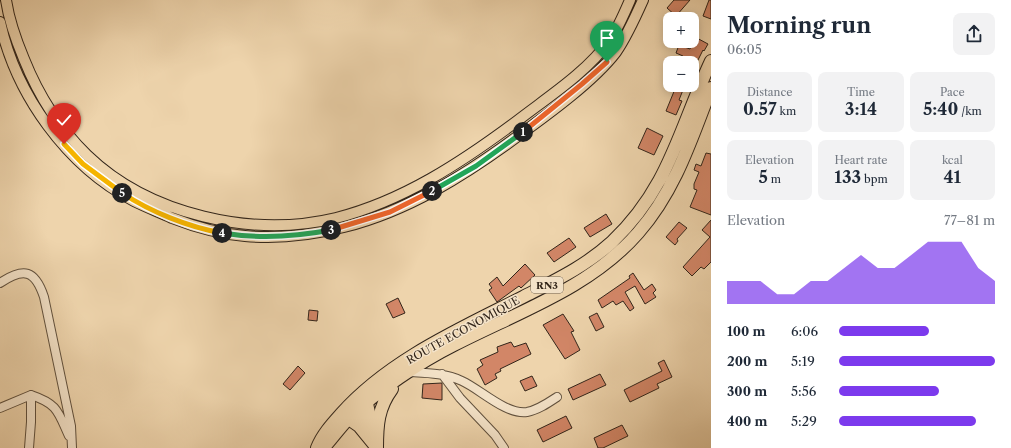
<!DOCTYPE html>
<html lang="en">
<head>
<meta charset="utf-8">
<style>
  :root { --surface:#fff; --page:#f2f2f3; --text:#1f2937; --muted:#747a83; --accent:#7c3aed }
  body { margin:0; font-family:"Libre Caslon Text",serif; background:var(--page); color:var(--text); height:100vh; display:flex; flex-direction:column; font-size:15px; white-space:nowrap }
  * { box-sizing:border-box; margin:0 }
  p { font-size:13px; color:var(--muted) }
  .icon { flex:none; width:22px; height:22px; fill:none; stroke:currentColor; stroke-width:2; stroke-linecap:round; stroke-linejoin:round }
  .map { position:relative; flex:1; overflow:hidden }
  .panel { display:flex; flex-direction:column; background:var(--surface); width:300px }
  .panel>* { flex:none }
  .tools { position:absolute; left:663px; top:12px; display:grid; gap:8px }
  .tools a { display:grid; place-items:center; width:36px; height:36px; border-radius:8px; background:var(--surface); box-shadow:0 2px 10px #0003; font-size:20px }
  .pin { position:absolute; display:grid; place-items:center; width:34px; height:34px; color:#fff; margin:-41px -17px; border-radius:50% 50% 50% 0; rotate:-45deg; box-shadow:0 0 4px #0007 }
  .pin .icon { rotate:45deg }
  .km { position:absolute; width:20px; height:20px; margin:-10px; border-radius:50%; background:#222; color:#fff; font-size:11px; line-height:20px; text-align:center }
  .round { display:grid; place-items:center; flex:none; width:42px; height:42px; border-radius:8px; background:var(--page) }
  .head { display:flex; align-items:center; justify-content:space-between; height:68px; padding:0 16px }
  h1 { font-size:22px; font-weight:800; line-height:30px }
  .metrics { display:grid; grid-template-columns:repeat(3,1fr); gap:6px; height:68px; padding:4px 16px }
  .metrics div { display:grid; align-content:center; border-radius:8px; background:var(--page); text-align:center }
  .metrics b { font-size:17px; font-weight:800 }
  .metrics small { font-size:11px; font-weight:400 }
  .metrics p { font-size:11px }
  .chart { height:112px; padding:8px 16px }
  .chart p { display:flex; justify-content:space-between }
  .chart svg { width:100%; height:72px; margin-top:4px; fill:var(--accent); opacity:.7 }
  ul { padding:0 16px; list-style:none; font-size:13px }
  li { display:grid; grid-template-columns:64px 48px 1fr; align-items:center; height:30px }
  li i { height:10px; border-radius:5px; background:var(--accent) }
  main { display:flex; flex:1; min-height:0 }
  .map>svg:first-child { display:block }
  .building { fill:#d28667; stroke:#32251a }
  .lines { fill:none; stroke-linecap:round; stroke-linejoin:round }
  .minor-casing { stroke:#61513e; stroke-width:10 }
  .major-casing { stroke:#32251a; stroke-width:12 }
  .highway-casing { stroke:#32251a; stroke-width:14 }
  .minor { stroke:#f4e3c9; stroke-width:8 }
  .major { stroke:#eed4ac; stroke-width:10 }
  .highway { stroke:#eed4ac; stroke-width:12 }
  .split-1-casing { stroke:#fff; stroke-width:8 }
  .split-2-casing { stroke:#fff; stroke-width:8 }
  .split-3-casing { stroke:#fff; stroke-width:8 }
  .split-4-casing { stroke:#fff; stroke-width:8 }
  .split-5-casing { stroke:#fff; stroke-width:8 }
  .split-6-casing { stroke:#fff; stroke-width:8 }
  .split-1 { stroke:#f0652b; stroke-width:5 }
  .split-2 { stroke:#22a559; stroke-width:5 }
  .split-3 { stroke:#f0652b; stroke-width:5 }
  .split-4 { stroke:#22a559; stroke-width:5 }
  .split-5 { stroke:#f5b400; stroke-width:5 }
  .split-6 { stroke:#f5b400; stroke-width:5 }
  .labels { text-anchor:middle; stroke-width:3; stroke-linejoin:round; paint-order:stroke }
  .shield { fill:#f4e3c9; stroke:#6c5e4e; stroke-width:1 }
  .shield-label { font-size:10px; font-weight:bold; fill:#32251a }
  .street-label { font-size:11px; fill:#32251a; stroke:#f4e3c9 }
</style>
</head>
<body>
<main>
<div class="map">
<svg width="711" height="448" viewBox="0 0 711 448">
  <rect width="100%" height="100%" fill="#eed4ac"/>
  <filter id="stains"><feTurbulence type="fractalNoise" baseFrequency=".005" numOctaves="4"/><feColorMatrix values="0 0 0 0 .2 0 0 0 0 .09 0 0 0 0 .02 0 0 0 .5 -.17"/></filter>
  <radialGradient id="worn" r=".72"><stop offset=".6" stop-color="#630" stop-opacity="0"/><stop offset="1" stop-color="#630" stop-opacity=".3"/></radialGradient>
  <path class="building" d="M674 0H690L676 16 667 8Z
    M709 0H711V19L703 16Z
    M695 37 708 44 704 51 703 50 697 62 680 63 683 56 676 53 679 45 690 49Z
    M665 85H685L679 100 682 101 676 115 666 111 675 89Z
    M647 128 663 136 654 155 638 148Z
    M706 153 711 154V215L690 207 697 190 694 189V184L699 172 694 170 696 164 701 166Z
    M606 214 612 224 590 237 584 228Z
    M711 220V262L704 269 701 267 692 276 683 267 710 237 702 230Z
    M679 222 687 228 677 239 678 241 675 245 666 237Z
    M569 238 576 247 554 262 547 253Z
    M525 264 535 275 521 288 519 286 497 302 489 290 492 288 489 284 497 277 503 286Z
    M633 273 644 290 652 284 656 290 653 293 656 297 645 304 635 286 625 292 634 308 630 311 623 301 616 305 613 301 602 308 598 300 630 278 629 276Z
    M398 298 405 313 393 318 386 304Z
    M309 310 318 311 317 321 308 320Z
    M597 313 604 327 596 331 589 317Z
    M563 314 574 331 571 332 580 350 565 359 543 325Z
    M511 342 514 347 526 343 531 354 500 369 501 371 495 374 497 378 485 385 477 369 483 365 480 360 498 352 497 347Z
    M664 360 672 377 657 384 659 388 630 402 624 390 662 371 658 363Z
    M298 366 305 373 290 390 283 384Z
    M600 374 606 385 573 400 568 389Z
    M532 376 537 386 525 391 520 381Z
    M442 383V400L422 398 423 384Z
    M566 416 572 428 543 442 537 430Z
    M622 425 628 436 603 448H598L594 438Z"/>
  <g class="lines">
    <defs>
      <path id="minor" d="M0 283C24 267 35 270 44 297L71 426 72 448
        M408 372C426 373 445 373 462 381 480 389 506 415 527 412 538 410 548 403 557 397
        M442 374 460 398 495 435 504 448
        M0 408 31 395C58 404 58 412 69 436
        M29 448 31 422V395"/>
      <path id="major" d="M6 0C9 20 16 40 24 59 38 94 59 128 87 155 149 215 253 238 336 218 403 201 462 162 517 121 548 97 586 73 610 40 618 28 624 14 630 0
        M0 22C16 95 67 166 134 201 146 207 159 212 172 218 195 227 220 234 245 236 278 239 312 235 344 227 408 211 465 175 518 136 547 115 594 81 616 52 627 36 635 18 643 0
        M366 395 375 434
        M356 403 370 436"/>
      <path id="highway" d="M349 419 359 426 377 448
        M326 445C334 436 341 426 350 417 377 391 420 362 454 345 518 312 590 288 638 233 675 191 691 140 711 88
        M317 448C322 435 332 424 341 414 389 360 460 329 523 297 554 281 586 266 612 242 670 187 679 129 711 61
        M377 448C377 425 378 408 392 389"/>
    </defs>
    <use href="#minor" class="minor-casing"/>
    <use href="#major" class="major-casing"/>
    <use href="#highway" class="highway-casing"/>
    <use href="#minor" class="minor"/>
    <use href="#major" class="major"/>
    <use href="#highway" class="highway"/>
  </g>
  <g class="lines">
    <defs>
      <path id="split-1" d="M523 132 582 84 607 62"/>
      <path id="split-2" d="M432 191 476 166 523 132"/>
      <path id="split-3" d="M331 230 390 212 432 191"/>
      <path id="split-4" d="M222 233C259 239 294 237 331 230"/>
      <path id="split-5" d="M122 193C151 212 188 227 222 233"/>
      <path id="split-6" d="M64 144 83 164 122 193"/>
    </defs>
    <use href="#split-1" class="split-1-casing"/>
    <use href="#split-2" class="split-2-casing"/>
    <use href="#split-3" class="split-3-casing"/>
    <use href="#split-4" class="split-4-casing"/>
    <use href="#split-5" class="split-5-casing"/>
    <use href="#split-6" class="split-6-casing"/>
    <use href="#split-1" class="split-1"/>
    <use href="#split-2" class="split-2"/>
    <use href="#split-3" class="split-3"/>
    <use href="#split-4" class="split-4"/>
    <use href="#split-5" class="split-5"/>
    <use href="#split-6" class="split-6"/>
  </g>
  <g class="labels">
    <rect class="shield" x="531" y="277" width="32" height="16" rx="3"/>
    <g class="shield-label">
      <text x="547" y="289">RN3</text>
    </g>
    <g class="street-label">
      <text transform="translate(463 330) rotate(-29)" y="4">ROUTE ECONOMIQUE</text>
    </g>
  </g>
  <rect width="100%" height="100%" filter="url(#stains)"/>
  <rect width="100%" height="100%" fill="url(#worn)"/>
</svg>
<div class="tools">
<a>+</a>
<a>−</a>
</div>
<div class="pin" style="left:607px;top:62px;background:#1e9e55"><svg class="icon" aria-label="arrive" viewBox="0 0 24 24"><path d="M6 21V4h12l-3 4 3 4H6"/></svg></div>
<div class="pin" style="left:64px;top:144px;background:#d93025"><svg class="icon" aria-label="check" viewBox="0 0 24 24"><path d="M5 12l5 5 9-10"/></svg></div>
<b class="km" style="left:523px;top:132px">1</b>
<b class="km" style="left:432px;top:191px">2</b>
<b class="km" style="left:331px;top:230px">3</b>
<b class="km" style="left:222px;top:233px">4</b>
<b class="km" style="left:122px;top:193px">5</b>
</div>
<section class="panel">
<div class="head"><div><h1>Morning run</h1><p>06:05</p></div><a class="round"><svg class="icon" aria-label="share" viewBox="0 0 24 24"><path d="M12 15V3M7 8l5-5 5 5M5 13v7h14v-7"/></svg></a></div>
<div class="metrics">
<div><p>Distance</p><b>0.57<small> km</small></b></div>
<div><p>Time</p><b>3:14</b></div>
<div><p>Pace</p><b>5:40<small> /km</small></b></div>
</div>
<div class="metrics">
<div><p>Elevation</p><b>5<small> m</small></b></div>
<div><p>Heart rate</p><b>133<small> bpm</small></b></div>
<div><p>kcal</p><b>41</b></div>
</div>
<div class="chart"><p><span>Elevation</span>77–81 m</p>
<svg viewBox="0 0 160 44" preserveAspectRatio="none"><path d="M0 44V30L10 30L20 30L30 38L40 38L50 30L60 30L70 22L80 14L90 22L100 22L110 14L120 6L130 6L140 6L150 22L160 30V44z"/></svg>
</div>
<ul>
<li><b>100 m</b>6:06<i style="width:58%"></i></li>
<li><b>200 m</b>5:19<i style="width:100%"></i></li>
<li><b>300 m</b>5:56<i style="width:64%"></i></li>
<li><b>400 m</b>5:29<i style="width:88%"></i></li>
</ul>
</section>
</main>
</body>
</html>
